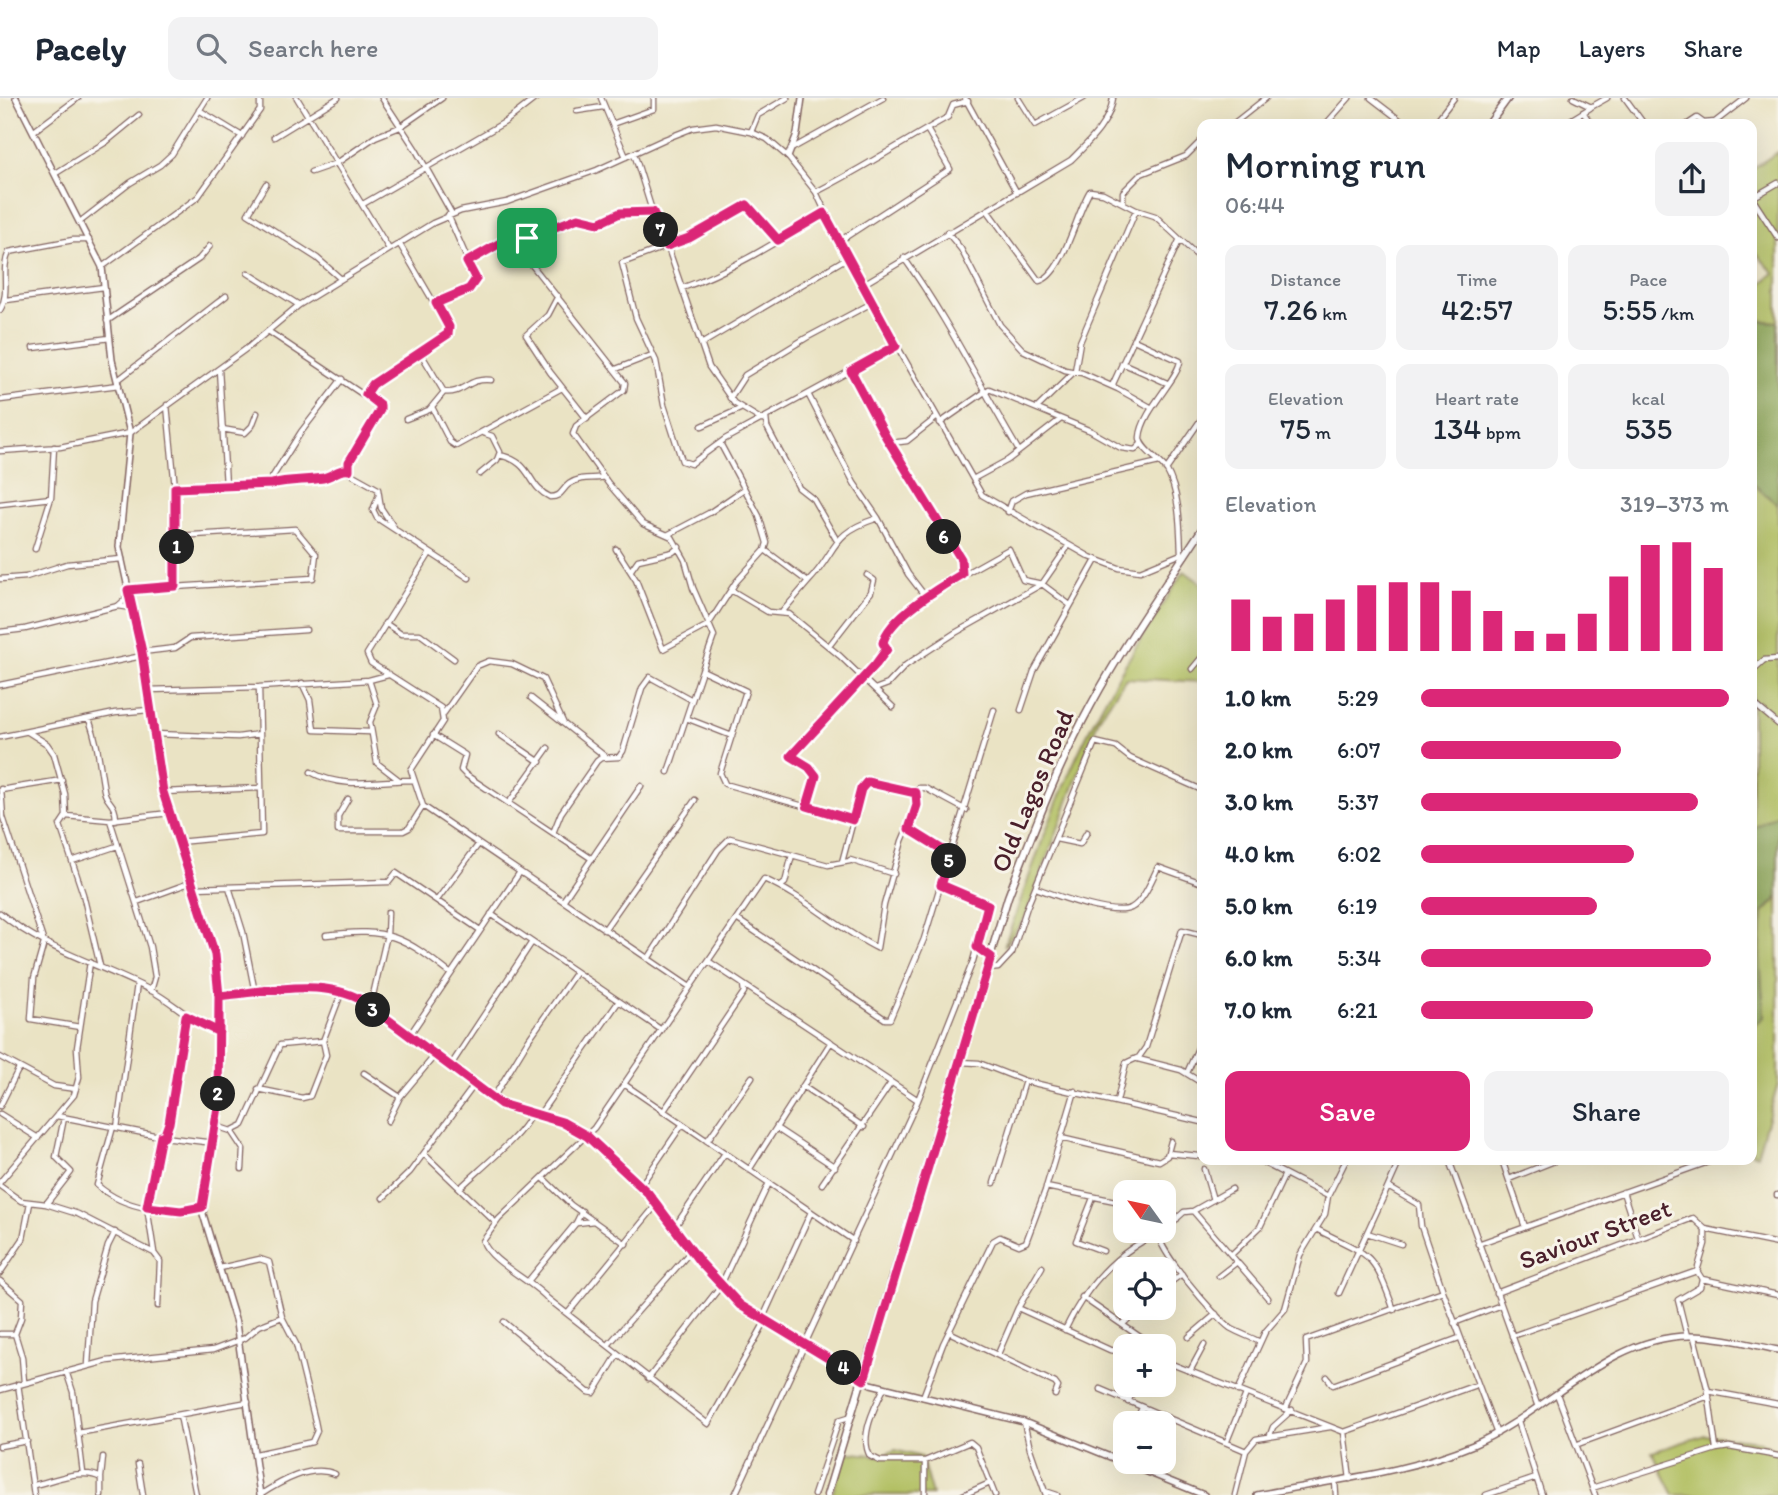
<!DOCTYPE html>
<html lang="en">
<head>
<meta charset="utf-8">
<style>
  :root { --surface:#fff; --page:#f2f2f3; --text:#1f2937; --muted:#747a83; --line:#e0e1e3; --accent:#db2777 }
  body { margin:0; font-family:Itim,sans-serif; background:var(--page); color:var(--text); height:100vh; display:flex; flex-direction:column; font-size:26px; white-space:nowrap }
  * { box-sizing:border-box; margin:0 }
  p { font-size:23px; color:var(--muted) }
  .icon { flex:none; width:38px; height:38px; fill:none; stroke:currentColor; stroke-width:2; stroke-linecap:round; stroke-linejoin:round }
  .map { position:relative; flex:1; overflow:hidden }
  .details { position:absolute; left:1197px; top:21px; width:560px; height:1046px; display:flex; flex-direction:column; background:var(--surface); border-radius:14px; box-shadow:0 7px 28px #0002 }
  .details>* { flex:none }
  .needle { width:46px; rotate:303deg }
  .controls { position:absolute; left:1113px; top:1082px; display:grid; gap:14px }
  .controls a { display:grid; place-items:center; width:63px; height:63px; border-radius:14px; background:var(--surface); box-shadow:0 7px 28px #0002; font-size:35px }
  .pin { position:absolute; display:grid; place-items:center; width:60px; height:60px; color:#fff; margin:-30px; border-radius:14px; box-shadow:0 4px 10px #0006 }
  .km { position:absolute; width:35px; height:35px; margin:-18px; border-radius:50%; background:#222; color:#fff; font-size:19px; line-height:35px; text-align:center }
  .round { display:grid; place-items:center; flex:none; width:74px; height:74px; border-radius:14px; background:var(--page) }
  .overview { display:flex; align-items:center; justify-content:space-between; height:119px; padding:0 28px }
  h1 { font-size:38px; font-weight:600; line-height:52px }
  .metrics { display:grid; grid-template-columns:repeat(3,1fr); gap:10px; height:119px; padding:7px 28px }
  .metrics div { display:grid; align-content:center; border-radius:14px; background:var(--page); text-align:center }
  .metrics b { font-size:30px; font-weight:600 }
  .metrics small { font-size:19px; font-weight:400 }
  .metrics p { font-size:19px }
  .chart { height:196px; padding:14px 28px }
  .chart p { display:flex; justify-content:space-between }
  .chart svg { width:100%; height:126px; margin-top:7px; stroke:var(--accent); stroke-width:6 }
  .primary-button { display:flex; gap:14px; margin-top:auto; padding:14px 28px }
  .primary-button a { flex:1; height:80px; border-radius:14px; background:var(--accent); color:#fff; font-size:28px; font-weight:600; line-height:80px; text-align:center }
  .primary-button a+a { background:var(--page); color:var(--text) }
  ul { padding:0 28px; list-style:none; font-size:23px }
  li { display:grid; grid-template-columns:112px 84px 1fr; align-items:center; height:52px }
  li i { height:18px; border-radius:9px; background:var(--accent) }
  header { display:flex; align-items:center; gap:42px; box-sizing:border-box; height:98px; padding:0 35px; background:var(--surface); border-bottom:2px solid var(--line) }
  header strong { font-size:33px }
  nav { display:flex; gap:38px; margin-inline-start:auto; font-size:24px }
  .search { width:490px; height:63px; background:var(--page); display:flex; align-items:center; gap:18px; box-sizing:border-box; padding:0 24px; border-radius:14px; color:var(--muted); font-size:26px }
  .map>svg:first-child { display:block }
  .green { fill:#b2c063; stroke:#7e7047; stroke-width:2 }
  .forest { fill:#8da659; stroke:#6c6242; stroke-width:2 }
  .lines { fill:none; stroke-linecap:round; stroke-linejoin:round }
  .street-casing { stroke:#826461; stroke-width:7 }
  .secondary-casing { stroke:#826461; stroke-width:8 }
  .primary-casing { stroke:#826461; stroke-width:9 }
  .street { stroke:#fff; stroke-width:4.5 }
  .secondary { stroke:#fff; stroke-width:5 }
  .primary { stroke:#fff; stroke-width:6 }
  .route-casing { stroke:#fff; stroke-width:14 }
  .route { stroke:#db2777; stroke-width:9 }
  .labels { text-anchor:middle; stroke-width:6; stroke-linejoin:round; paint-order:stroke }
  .street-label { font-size:26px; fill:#4a1f2b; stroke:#f7f3e8 }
</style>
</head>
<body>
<header>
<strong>Pacely</strong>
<div class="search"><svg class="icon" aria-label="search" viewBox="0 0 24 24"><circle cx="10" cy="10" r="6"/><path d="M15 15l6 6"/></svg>Search here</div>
<nav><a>Map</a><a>Layers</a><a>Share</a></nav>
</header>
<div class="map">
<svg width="1778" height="1397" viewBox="0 0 1778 1397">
  <rect width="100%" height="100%" fill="#f7f3e8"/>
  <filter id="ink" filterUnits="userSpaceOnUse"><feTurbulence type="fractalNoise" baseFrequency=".0143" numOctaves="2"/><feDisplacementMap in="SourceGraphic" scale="14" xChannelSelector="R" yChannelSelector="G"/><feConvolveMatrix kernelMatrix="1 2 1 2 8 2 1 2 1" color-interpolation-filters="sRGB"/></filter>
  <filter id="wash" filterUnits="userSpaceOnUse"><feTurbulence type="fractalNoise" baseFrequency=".00686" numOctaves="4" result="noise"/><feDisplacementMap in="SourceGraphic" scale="28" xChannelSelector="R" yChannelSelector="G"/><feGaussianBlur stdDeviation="1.57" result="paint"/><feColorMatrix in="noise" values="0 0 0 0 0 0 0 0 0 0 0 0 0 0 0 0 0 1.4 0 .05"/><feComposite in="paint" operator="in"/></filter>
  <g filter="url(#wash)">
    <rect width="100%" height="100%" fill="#eae3c4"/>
    <path class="green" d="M1778 54V224L1763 223 1752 216V193L1774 175 1752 151V71Z
      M1752 385 1778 407V716L1752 731Z
      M1184 473 1202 486V584L1126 580 1099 620 1025 820 1004 849C1031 774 1056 697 1093 625 1120 572 1152 523 1184 473Z
      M1778 799V986L1757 1057 1752 1055V929L1764 918 1760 859 1763 815Z
      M1705 1337 1758 1343 1778 1354V1397H1674L1652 1354Z
      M895 1352 921 1359 932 1397H832L845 1354 881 1358Z"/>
    <path class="forest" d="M1752 216 1763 223 1778 224V407L1752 385Z
      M1778 716V799L1763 815 1760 859 1764 919 1752 929V731Z"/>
  </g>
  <g filter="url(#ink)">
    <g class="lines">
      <defs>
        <path id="street" d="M297 0 389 151
          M382 0 416 52 452 116
          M601 0 626 59
          M965 0 1017 95
          M1018 0 1035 27 1084 0
          M1371 0 1405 26
          M1573 0 1591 9 1607 0
          M1625 0 1644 26
          M199 12 242 38
          M577 13 603 9
          M1583 14 1591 26
          M612 26 654 11V0
          M1233 26 1266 0
          M1326 26 1349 0
          M1434 26 1454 0
          M1564 26 1590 10
          M1688 26 1697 20 1704 25 1715 24 1746 0
          M34 33 78 0
          M751 34 758 17 787 0
          M274 39 338 0
          M793 50 883 0
          M634 55 654 119 664 138 709 269 734 305 762 322
          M311 74 337 65 375 39 400 29 442 0
          M56 75 106 44 139 17
          M1778 85 1752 100 1778 140
          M266 86 248 116 317 160 341 181
          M816 94C862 71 906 42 948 19L953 7 968 3
          M1123 103V94L1141 76 1186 58 1202 42
          M363 106 505 24 536 0
          M987 112 1039 183C1063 178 1077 113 1090 93L1103 95 1136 112
          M81 123 130 85 160 67 172 56 207 0
          M947 134 961 151 1000 227 1023 252 1065 272 1082 275 1118 291 1152 310
          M778 142C766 132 757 111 745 107L689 140 622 165 636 220 656 263 664 307 682 363 691 366 725 341 896 248
          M838 144 950 71 928 33
          M517 148 531 138 578 120 599 125 620 115 653 114
          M1194 155 1202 152
          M904 160C948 221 980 288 1019 353
          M467 164 502 144 517 148 625 285 624 292 576 328 573 336 608 385 643 426 672 439 685 462 693 490 714 538 702 572 746 593 720 675 725 686 853 722
          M102 169 198 99 260 12V0
          M248 175 299 207
          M862 187 1071 62C1088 45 1110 25 1113 0
          M682 190C731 173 778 143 824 115
          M558 198 548 217 526 237 550 274 587 321
          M6 202 104 189
          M436 205 469 191 476 181 448 117
          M0 212C11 194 0 172 9 154L73 142H89
          M107 223 199 161 210 148
          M268 233 380 308 349 364V372
          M1136 243 1180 263C1179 280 1142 313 1140 339 1139 350 1160 362 1166 371 1180 395 1180 429 1181 456
          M703 245 847 160
          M33 250 110 240
          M420 254 444 294
          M1122 265 1167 285
          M219 271 226 387
          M616 271 652 257
          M851 273 886 339 961 461 962 476
          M118 282 226 198
          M1112 288 1179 143
          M444 294C463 297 468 279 491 282
          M366 296 382 278 446 238 450 232 399 145
          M808 296 854 385 878 420 908 476 925 498
          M730 300 745 277 806 240 872 205
          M0 302 119 287
          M167 307 175 390V488
          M432 309 450 344 456 348 562 290
          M1037 310 1075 273 1080 244 1136 112 1155 118 1202 162
          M766 320 767 329 799 390 813 401 836 441
          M406 321 429 312 444 294
          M940 325 989 291 1091 333 1121 350 1135 352 1141 346
          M702 328 740 311
          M222 331 245 335 252 328 257 315
          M891 345 907 343 936 320
          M0 353 60 349 130 335 250 248 299 207 433 125 461 113 507 104 597 72 665 41 693 30 716 27 751 34 767 41 788 59 816 94 847 160 982 397 1090 459 1119 470 1140 473 1181 456 1185 458
          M499 357C534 364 526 388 550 399 562 399 561 392 569 386 583 377 592 382 604 379
          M1166 372 1202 320
          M480 376 497 362 500 354 492 338 483 335
          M973 381 1008 362 1061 321
          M268 386 301 334 342 281
          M175 390 272 386C295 379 323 386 342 371L378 391 381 410 395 431
          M378 399 373 412 377 420 469 480
          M0 406 51 400
          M1008 414 1012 403 1026 395 1159 364
          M669 436 709 415 744 391
          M35 451 51 400 54 349
          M616 451 636 482 663 551 708 527 736 484 765 452 767 445 759 418 720 345
          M765 452 808 484C839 452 828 436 878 420
          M631 472 638 462 673 454 679 449
          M0 481 26 479 67 466 122 461
          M128 492 313 480 316 456 295 431 177 438
          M731 492 768 514 789 516 840 558 893 609
          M118 508 129 498
          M783 513 808 484
          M385 525 401 536H420L454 561
          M0 534 25 531 118 508 132 510
          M829 548 871 494 874 482 867 477
          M142 554 175 550 190 540 306 532
          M1192 571 1202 559
          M1752 573 1764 562 1778 561
          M369 582 377 607 370 624 377 665 399 682
          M302 585 310 602 314 632 370 634
          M0 587 142 558
          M875 591 888 586 906 567 955 535 1042 486 1069 447
          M148 592 259 589 369 582 388 577
          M531 600 606 659
          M1752 604 1778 626
          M1021 612 1034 573 1096 462
          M444 615 477 568 489 563 512 566 543 581 563 624
          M686 620 732 638
          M89 621C99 649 99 665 104 692 106 705 116 704 116 722
          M28 634 47 646 54 656 65 696 66 718 60 727 83 796 100 868
          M154 636 238 639 260 636
          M499 636 540 664
          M433 637 465 657 461 672 466 677 592 761
          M0 639 115 615 149 612
          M311 674C342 692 381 682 414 682
          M668 674 702 572
          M1 691 3 719 44 845 34 880 31 921 80 929
          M1 692 62 682
          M163 694 261 690
          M917 695 919 690H925L966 712
          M348 701 338 718V733H403L409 730 423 708 411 672 443 623 441 610 371 565 367 556 430 455
          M508 706 548 650
          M423 708 690 889
          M807 708 816 678 809 669 791 658 876 566 887 551 882 545 884 538 925 498 1009 451 1023 482 1042 486 1070 507
          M66 718 110 722 169 715
          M110 722 150 849 155 879 151 893
          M909 731 951 757
          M553 735 561 715 597 663 601 660 619 659 623 653 642 590 650 579 692 602
          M1056 741 1080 746 1087 734
          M178 744 262 736 259 589
          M850 762 894 776
          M72 763 117 748
          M842 764 863 686 879 684 917 695
          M781 788 785 785 792 757
          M229 789 243 834 255 895
          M194 790 389 784 396 775 480 832
          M1036 790C1055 797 1112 819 1131 810 1144 803 1152 781 1158 769L1202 785
          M437 802 478 747
          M563 803 641 688
          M137 804 192 784
          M0 815C44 852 100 866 150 892 175 905 192 925 219 934
          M491 816 660 931
          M738 822 885 921H890L924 841 994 612
          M604 832 695 702
          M326 837C389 829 404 839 451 876
          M977 849 990 859
          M648 861 718 752 730 740 828 767 850 763
          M708 863 918 1002
          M988 871 998 870 1012 855 1027 809 1095 644 1116 649 1130 660 1202 692
          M370 910 387 837 388 814
          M409 938 520 774
          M0 959 54 988 76 991
          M1138 961 1181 972 1202 985
          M960 964 979 965 1025 983 1202 1024
          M451 967 532 844
          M364 975 400 999
          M1187 975 1202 941
          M624 986 854 1143
          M804 989 864 1029
          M258 991 302 1000 310 998 326 957 323 943
          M493 1000 529 941 576 874
          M1117 1003 1126 965 1139 959 1146 949 1182 832 1202 837
          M0 1008 19 970
          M663 1014 744 894 743 887
          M0 1016 38 1040
          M539 1017 619 903
          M57 1018 164 1039 214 1045
          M388 1023 400 999 436 956
          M216 1028 231 1033 243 1027 280 947 323 943 342 893
          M113 1029 97 1087C125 1112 167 1116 203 1109
          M117 1030 137 886
          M776 1030 835 1069
          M231 1033 243 1051 242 1071
          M164 1039 186 918
          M1061 1040 1159 1063 1167 1058 1171 1043
          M707 1043 752 979
          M1168 1055 1199 1058
          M424 1056 496 1125
          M1258 1062 1328 1098
          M1400 1062 1388 1089 1419 1107 1421 1128 1443 1193 1497 1336
          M1449 1062 1538 1309
          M1502 1062 1525 1129
          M1204 1071 1213 1102
          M749 1072 831 944
          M543 1080 571 1107 626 1146
          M1509 1081 1557 1062
          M0 1084 74 997 79 979 77 950 90 864
          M994 1085 1025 983
          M822 1086 891 985
          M641 1087 682 1027
          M0 1088 21 1103 46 1106 78 1116 154 1155 160 1163 158 1208
          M1046 1089 1125 1105
          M460 1090C476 1074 527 1034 530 1016
          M1623 1094 1638 1140
          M1777 1097H1778
          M383 1100 410 1074 475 986
          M1093 1100 1076 1143 1103 1153
          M46 1106 71 1074 56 1059 64 1020
          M1193 1113 1232 1091
          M1164 1116 1177 1121
          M577 1125 594 1123
          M674 1130 725 1055
          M1316 1131C1372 1159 1372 1152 1394 1212
          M1705 1131 1778 1146
          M1164 1132 1184 1114 1193 1113 1268 1200
          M1367 1135 1401 1146
          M1159 1136C1157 1151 1216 1220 1230 1230 1239 1235 1250 1239 1260 1244
          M1478 1146 1714 1062
          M154 1154 147 1109 161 1038
          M1231 1157 1260 1129 1285 1076
          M220 1170 260 1161 269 1164 282 1219 296 1246 315 1323 317 1333 312 1344 256 1356
          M0 1175 23 1141 30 1105
          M1219 1178 1237 1164
          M1702 1181 1778 1197
          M529 1182 576 1125 582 1113
          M0 1183 22 1202 21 1220 15 1236 22 1259 24 1284
          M1164 1189 1182 1176
          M1339 1195 1388 1089
          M1496 1195 1693 1120 1705 1131
          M1082 1199 1143 1241
          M1018 1210 1110 1252 1125 1254
          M568 1215 657 1106
          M762 1222 811 1114
          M504 1224 588 1294 594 1295 618 1256
          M765 1224 708 1326 547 1200C532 1183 489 1163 483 1143L499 1121 594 1030 764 781C805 799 837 830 877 850L884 807 902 743 917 707V695
          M1124 1225 1141 1209
          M1454 1225 1501 1207
          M1065 1232C1085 1190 1116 1154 1159 1135
          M949 1234 1055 1285 1058 1289 1055 1297
          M0 1236H15
          M1512 1238 1697 1173
          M1687 1238 1678 1202 1700 1189 1702 1181 1697 1173 1705 1146V1131
          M1189 1239 1216 1216
          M1694 1239 1708 1293 1716 1351
          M609 1246 691 1153
          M998 1256 1018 1210 1042 1169
          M1164 1263 1344 1334 1476 1287
          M88 1267 92 1203 108 1148 115 1134
          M66 1273 73 1294 83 1375
          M1190 1273 1204 1247
          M1327 1279 1333 1287 1459 1240
          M648 1281 720 1189 769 1085
          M18 1286 34 1397
          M884 1290C875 1308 859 1339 870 1358L880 1363H925L970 1344 976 1349 995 1397
          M1100 1291 1246 1353 1235 1397
          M0 1292 107 1263 213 1252 245 1240 259 1228 282 1219
          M1238 1293 1265 1234 1285 1211 1300 1157 1325 1116 1328 1098 1346 1062
          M1708 1293 1778 1306
          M1557 1296 1595 1397
          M923 1299 943 1246 993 1143 1000 1139 1019 1147 1026 1144 1045 1093 1075 993
          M1128 1304 1136 1286
          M1286 1310 1307 1265 1306 1242 1443 1193
          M180 1317 196 1397
          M1518 1323 1542 1397
          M1024 1324 1030 1351 1046 1397
          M1135 1325 1142 1310
          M1344 1334 1350 1381
          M78 1335 248 1304
          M1270 1337 1273 1329 1292 1312
          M1227 1343 1246 1296
          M1578 1346 1709 1298
          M0 1348 27 1343
          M1246 1353 1256 1341 1330 1329
          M1116 1361 1125 1343
          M138 1366 143 1397
          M101 1379 103 1359
          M1335 1383 1336 1397
          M34 1387C53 1383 83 1369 101 1380V1397
          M1592 1390 1716 1351 1729 1349 1778 1358
          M1045 1393 1057 1397
          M260 1397C280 1384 310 1366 335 1376
          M735 1397 918 1002 973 863 988 808 941 787
          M814 1397 839 1322 852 1318
          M925 1397V1363
          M963 1397 990 1385
          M1486 1397 1536 1380"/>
        <path id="secondary" d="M16 0 102 169 112 262 130 335 119 449 142 554 163 694 214 857 219 898 218 1009 203 1116 236 1225 260 1397
          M788 59 797 36 802 0
          M219 898 320 890 354 898 501 1006 562 1024 587 1038 648 1095 720 1189 765 1224 871 1286 1024 1324 1204 1397
          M1257 1397C1330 1382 1404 1376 1473 1347 1544 1317 1608 1238 1689 1238 1718 1238 1749 1246 1778 1252"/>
        <path id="primary" d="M1489 26 1508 0
          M827 1397 1008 799C1033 734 1057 669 1091 607 1124 546 1164 489 1202 431"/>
      </defs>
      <use href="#street" class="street-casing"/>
      <use href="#secondary" class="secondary-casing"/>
      <use href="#primary" class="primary-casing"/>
      <use href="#street" class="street"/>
      <use href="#secondary" class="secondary"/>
      <use href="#primary" class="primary"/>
    </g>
  </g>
  <g class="lines" filter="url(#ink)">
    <defs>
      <path id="route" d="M527 140 517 148 502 144 467 164 476 181 469 191 436 205 449 229 448 236 373 286 366 296 380 307V312L349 364V372C339 370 333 378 323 380 306 383 289 381 272 386L175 390V488L128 492 142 554 163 694 215 857 219 898 218 1009 202 1109 181 1113 147 1109 161 1038 164 1039 169 1025 186 918 219 934V898C264 894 322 879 363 903L501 1006 562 1024 587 1038 648 1095 700 1164 740 1207 864 1282 991 859 977 849 988 807 941 787 951 757 909 731 917 707 916 695 867 684 861 691 853 722 807 708 816 678 809 669 791 658 876 566 887 551 883 545C888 520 940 489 962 476L961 461 886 339 851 273 896 248 824 115 778 142 747 107 689 140 667 148 653 114 620 115 599 125 578 120 527 140"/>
    </defs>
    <use href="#route" class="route-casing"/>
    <use href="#route" class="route"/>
  </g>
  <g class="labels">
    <g class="street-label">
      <text transform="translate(1032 693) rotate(-67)" y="9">Old Lagos Road</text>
      <text transform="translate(1595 1136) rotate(-20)" y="9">Saviour Street</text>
    </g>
  </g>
</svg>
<div class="controls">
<a><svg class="needle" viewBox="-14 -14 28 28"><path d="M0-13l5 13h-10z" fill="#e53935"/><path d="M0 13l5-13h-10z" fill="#747a83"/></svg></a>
<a><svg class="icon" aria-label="locate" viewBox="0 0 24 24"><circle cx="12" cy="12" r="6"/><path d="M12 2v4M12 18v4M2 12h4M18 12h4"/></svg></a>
<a>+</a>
<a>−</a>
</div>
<div class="pin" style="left:527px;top:140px;background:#1e9e55"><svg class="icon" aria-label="arrive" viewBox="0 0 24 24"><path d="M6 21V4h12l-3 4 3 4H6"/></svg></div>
<b class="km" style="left:177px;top:449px">1</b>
<b class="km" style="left:218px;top:996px">2</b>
<b class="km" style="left:373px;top:912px">3</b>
<b class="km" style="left:844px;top:1270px">4</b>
<b class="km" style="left:949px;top:763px">5</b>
<b class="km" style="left:944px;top:439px">6</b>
<b class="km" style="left:661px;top:132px">7</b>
<section class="details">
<div class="overview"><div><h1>Morning run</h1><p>06:44</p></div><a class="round"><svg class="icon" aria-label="share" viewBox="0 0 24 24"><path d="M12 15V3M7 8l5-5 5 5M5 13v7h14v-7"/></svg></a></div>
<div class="metrics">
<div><p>Distance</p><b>7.26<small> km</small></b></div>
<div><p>Time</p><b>42:57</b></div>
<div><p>Pace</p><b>5:55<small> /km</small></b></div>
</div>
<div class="metrics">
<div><p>Elevation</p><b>75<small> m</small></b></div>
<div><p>Heart rate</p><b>134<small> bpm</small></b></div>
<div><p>kcal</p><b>535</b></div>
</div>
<div class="chart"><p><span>Elevation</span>319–373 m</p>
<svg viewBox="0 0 160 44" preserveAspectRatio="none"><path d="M5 44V26M15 44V32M25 44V31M35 44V26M45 44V21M55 44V20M65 44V20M75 44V23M85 44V30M95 44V37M105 44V38M115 44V31M125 44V18M135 44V7M145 44V6M155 44V15"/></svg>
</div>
<ul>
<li><b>1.0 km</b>5:29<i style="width:100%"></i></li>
<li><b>2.0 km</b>6:07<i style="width:65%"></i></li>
<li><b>3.0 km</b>5:37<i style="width:90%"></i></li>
<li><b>4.0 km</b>6:02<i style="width:69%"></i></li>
<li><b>5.0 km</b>6:19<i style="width:57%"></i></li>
<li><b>6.0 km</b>5:34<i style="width:94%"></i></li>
<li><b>7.0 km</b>6:21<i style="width:56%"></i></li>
</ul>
<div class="primary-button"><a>Save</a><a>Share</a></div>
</section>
</div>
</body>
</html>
